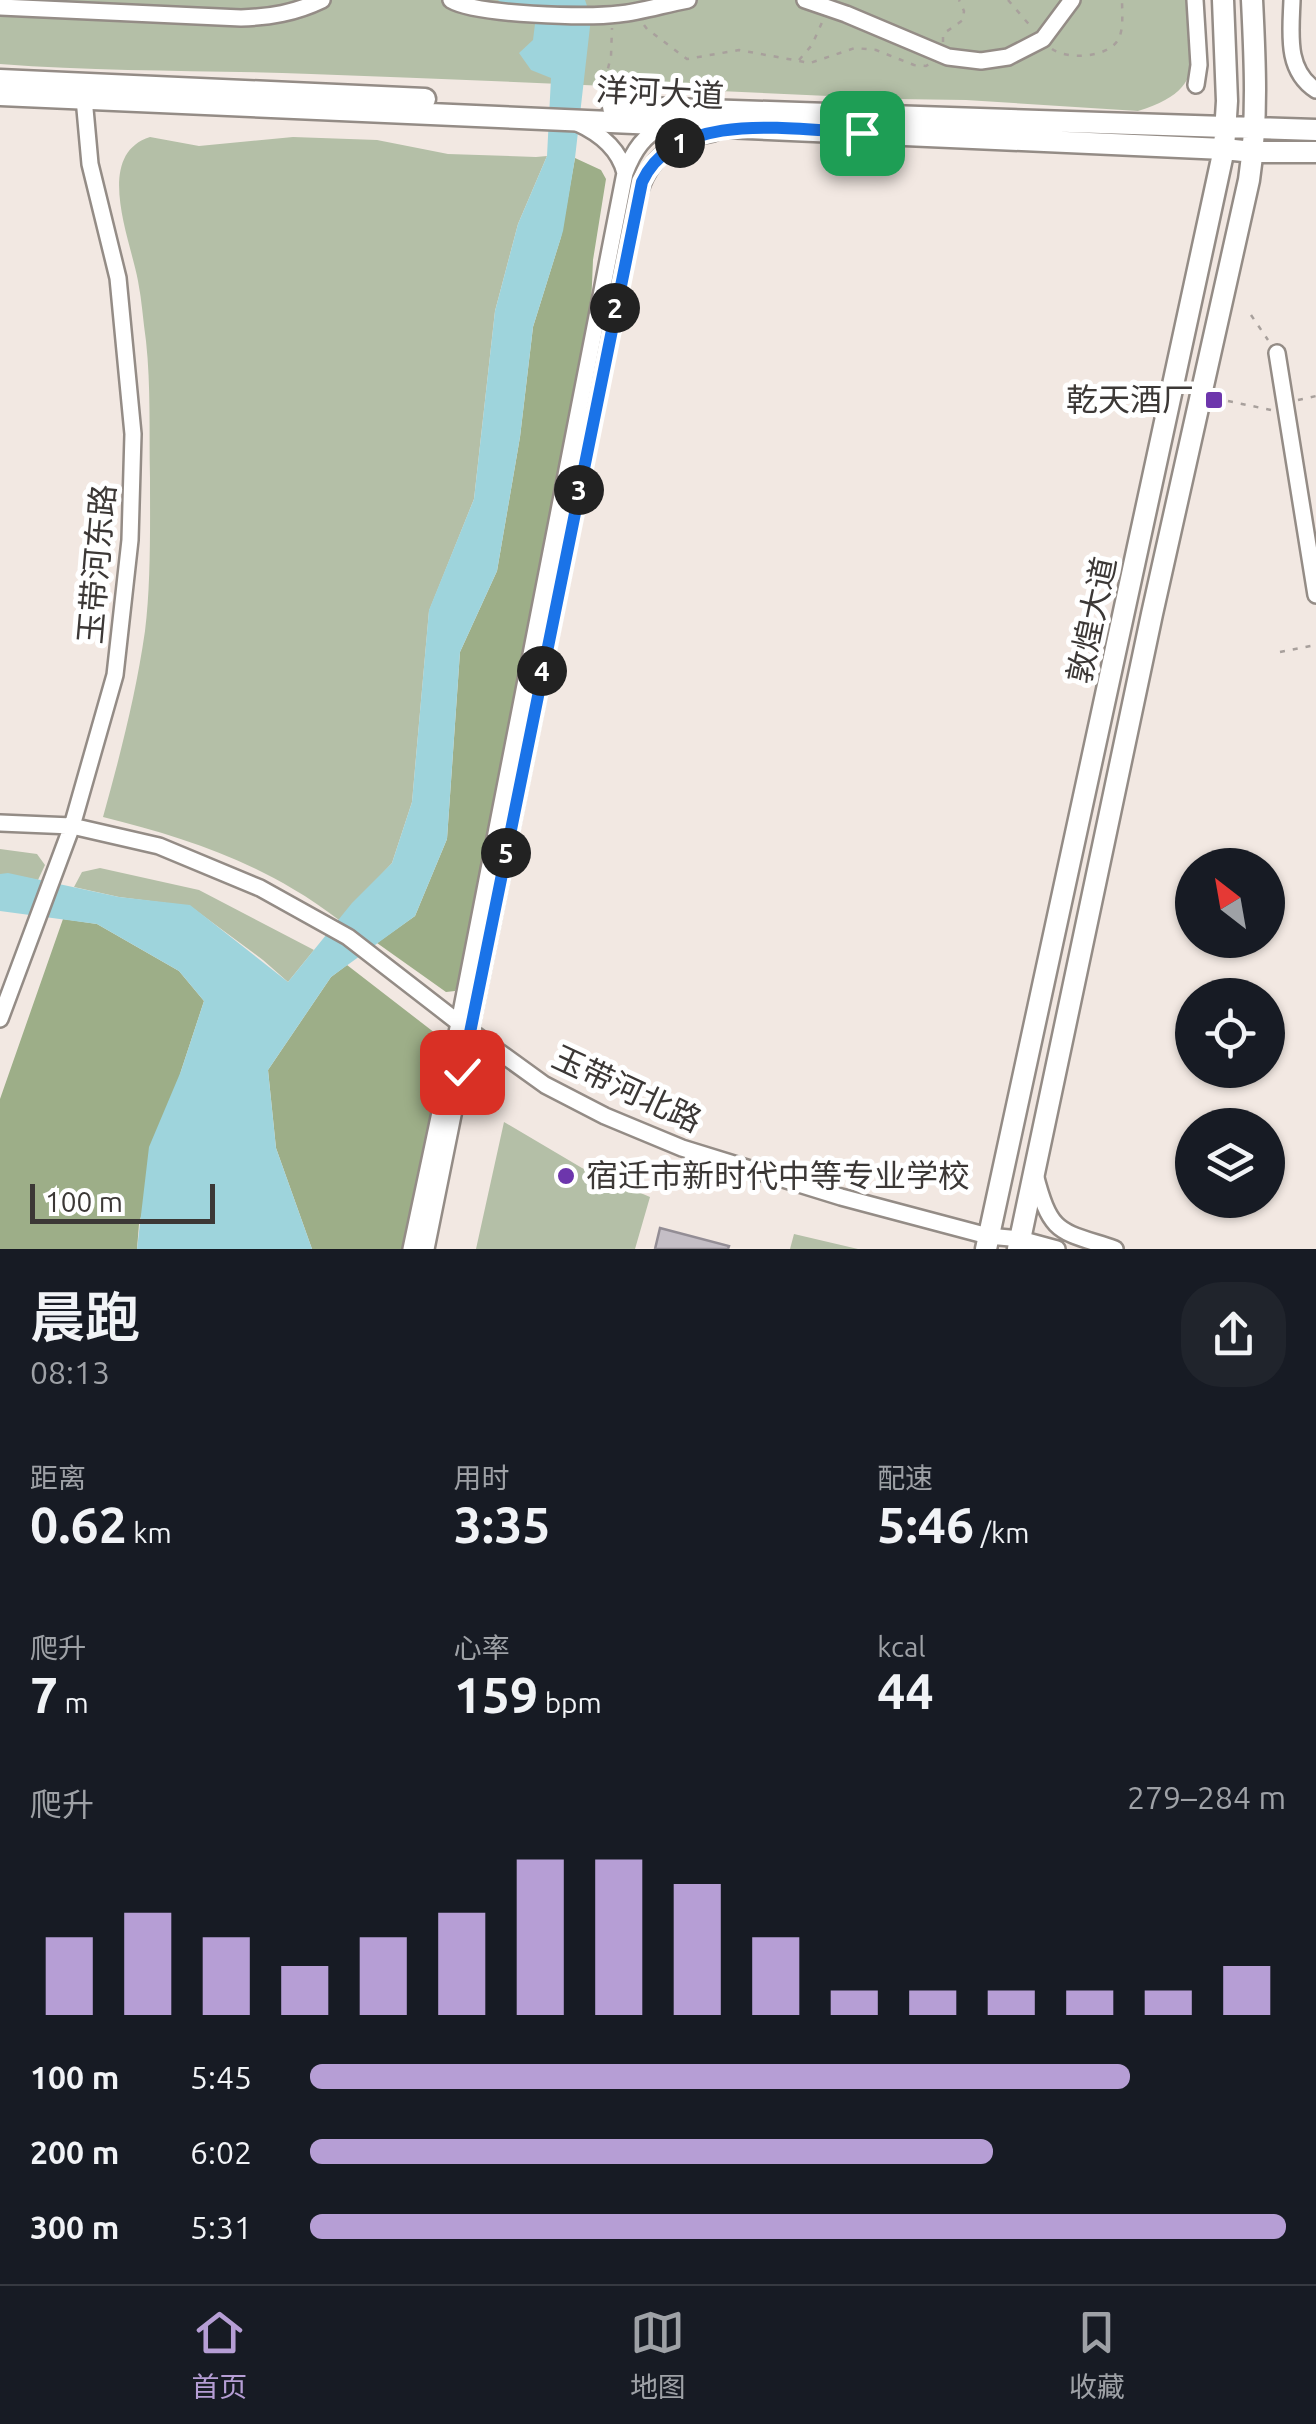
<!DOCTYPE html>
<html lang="zh">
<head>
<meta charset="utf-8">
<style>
  :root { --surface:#171b24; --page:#20242c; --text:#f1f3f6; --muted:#9ea1a6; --line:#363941; --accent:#b69ed5 }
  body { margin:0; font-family:Ubuntu,"Noto Sans SC",sans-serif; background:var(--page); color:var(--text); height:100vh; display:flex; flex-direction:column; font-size:38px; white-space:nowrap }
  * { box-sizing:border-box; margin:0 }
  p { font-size:32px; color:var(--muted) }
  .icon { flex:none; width:55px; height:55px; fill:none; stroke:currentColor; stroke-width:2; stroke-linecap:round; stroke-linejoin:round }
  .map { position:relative; height:1249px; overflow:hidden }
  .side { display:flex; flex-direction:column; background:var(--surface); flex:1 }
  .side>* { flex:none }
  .needle { width:65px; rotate:329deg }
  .buttons { position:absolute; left:1175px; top:848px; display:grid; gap:20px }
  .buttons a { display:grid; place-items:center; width:110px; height:110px; border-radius:50%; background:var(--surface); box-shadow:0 2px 8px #0004; font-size:50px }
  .scale { position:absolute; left:30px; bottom:25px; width:185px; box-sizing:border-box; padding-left:10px; border:5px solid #3c3836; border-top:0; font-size:28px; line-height:35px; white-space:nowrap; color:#3c3836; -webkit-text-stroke:8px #fff; paint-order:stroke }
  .pin { position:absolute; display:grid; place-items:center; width:85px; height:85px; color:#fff; margin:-42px; border-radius:20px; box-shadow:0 5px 15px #0006 }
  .km { position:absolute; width:50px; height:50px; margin:-25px; border-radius:50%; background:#222; color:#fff; font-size:28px; line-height:50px; text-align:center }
  .round { display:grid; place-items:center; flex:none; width:105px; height:105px; border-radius:40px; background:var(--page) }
  .summary { display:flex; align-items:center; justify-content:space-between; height:170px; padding:0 30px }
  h1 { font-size:55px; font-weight:600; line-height:75px }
  .metrics { display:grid; grid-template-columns:repeat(3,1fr); gap:15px; height:170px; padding:10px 30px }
  .metrics div { display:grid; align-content:center }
  .metrics b { font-size:50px; font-weight:600 }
  .metrics small { font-size:28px; font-weight:400 }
  .metrics p { font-size:28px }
  .chart { height:280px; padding:20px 30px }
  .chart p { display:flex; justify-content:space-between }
  .chart svg { width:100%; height:180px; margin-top:10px; stroke:var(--accent); stroke-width:6 }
  ul { padding:0 30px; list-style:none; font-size:32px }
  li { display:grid; grid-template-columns:160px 120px 1fr; align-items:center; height:75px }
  li i { height:25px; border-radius:12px; background:var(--accent) }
  .tabs { display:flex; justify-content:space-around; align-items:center; height:140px; border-top:2px solid var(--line); background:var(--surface); font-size:28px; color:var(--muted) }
  .tabs a { display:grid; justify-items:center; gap:5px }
  .tabs .on { color:var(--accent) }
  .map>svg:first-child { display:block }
  .green { fill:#b4bfa7 }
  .forest { fill:#9dae88 }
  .water { fill:#9ed4dc }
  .building { fill:#c4bec6; stroke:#938d95; stroke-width:2.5 }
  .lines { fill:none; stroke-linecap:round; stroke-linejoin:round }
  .minor-casing { stroke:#948c86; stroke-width:20 }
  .major-casing { stroke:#948c86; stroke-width:25 }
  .path { stroke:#a8a09c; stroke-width:2.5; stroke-dasharray:5 8; stroke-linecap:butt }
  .minor { stroke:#fff; stroke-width:15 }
  .major { stroke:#fff; stroke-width:20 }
  .route-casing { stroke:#fff; stroke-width:20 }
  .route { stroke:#1a73e8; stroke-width:12 }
  .poi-dot { fill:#6d36ac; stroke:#fff; stroke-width:4 }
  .labels { text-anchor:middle; stroke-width:10; stroke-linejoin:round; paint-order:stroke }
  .street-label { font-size:32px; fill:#3c3836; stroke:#fff }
  .poi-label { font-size:32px; fill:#3c3836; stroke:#fff; text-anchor:end }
</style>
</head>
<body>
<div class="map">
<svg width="1316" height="1249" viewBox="0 0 1316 1249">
  <rect width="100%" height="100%" fill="#f2e8e2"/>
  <path class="green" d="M0 0H1187C1193 60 1207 90 1138 111L966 100 895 99C700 90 506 81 311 74 207 70 103 72 0 64Z
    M150 137 199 146 293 137 377 140 448 154 536 157 547 156 518 224 495 311 474 499 429 611 412 802 392 863 339 920C324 909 309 898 293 889 235 854 168 833 103 817 120 756 136 694 145 631 151 584 150 526 150 478 149 433 151 387 146 341 143 321 142 301 138 281 131 241 93 155 150 137Z
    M0 849 37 854 45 865 38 880 8 874H0Z
    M100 868 199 890 314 950 288 982 263 960 190 906 119 897 74 887 82 872Z
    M504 1122 582 1168 650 1197 635 1249H476Z
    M794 1234 858 1249H790Z"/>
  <path class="forest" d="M575 158 601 170 606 179 593 260 591 307 507 752 460 980 455 991 446 992 377 943 415 916 447 839 460 652 497 571 520 437 533 327 561 237Z
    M63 919 97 924 179 971 204 1001 181 1071 139 1224 137 1249H0V1099Z
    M347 965 444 1040 448 1051 406 1249H312L276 1148 268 1070 331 977Z"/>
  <path class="water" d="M498 0H585L591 18 575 158 563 231 533 327 520 437 497 571 460 652 447 839 415 916 331 977 268 1070 276 1148 312 1249H137L149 1147 181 1071 204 1001 179 971 97 924 0 911V874L8 873 119 897 190 905 288 982 352 903 392 863 412 802 429 610 474 499 495 311 518 224 547 156 551 78 531 70 519 53 533 40 537 8 501 3Z"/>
  <path class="building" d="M660 1228 729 1246 728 1249H655Z"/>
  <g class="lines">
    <defs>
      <path id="minor" d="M451 0C476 15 588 18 619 14 642 12 665 4 688 0
        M805 0 846 14 948 57 981 61 1008 57 1043 39 1072 0
        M1195 0 1199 65 1196 85
        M1292 0C1291 32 1285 70 1316 90
        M0 7 241 18C270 17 295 13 322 0
        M625 173C634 149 644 136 665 124
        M1277 353 1316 595
        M0 823 72 826 159 846 260 888 348 937 459 1023 545 1085 605 1116 682 1148 841 1197 988 1236 1020 1239 1057 1249
        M0 1019 72 826 115 675 130 540 133 434 118 278 90 164 84 98
        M1035 1174C1051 1236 1059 1230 1115 1249
        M411 1249 459 1023 625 173C619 148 599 133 577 123
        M426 1249 638 197C649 156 674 140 714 133"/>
      <path id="major" d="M0 80 425 99
        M0 95 1224 149 1253 152H1316
        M613 107 1316 130
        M986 1249 1224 149 1227 101 1223 0
        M1018 1249 1152 614 1249 180C1258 120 1255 60 1252 0"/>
    </defs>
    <use href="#minor" class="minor-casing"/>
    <use href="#major" class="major-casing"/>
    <path class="path" d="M1008 0 1033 29
      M644 25 647 29 687 59 739 50 810 63 855 48 876 50 914 65 926 66 931 63
      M943 42V34L963 20 964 11 959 0
      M1052 49C1068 60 1107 58 1118 40 1124 30 1122 11 1122 0
      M799 60 812 45 823 20
      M605 81 611 56 612 28
      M1251 315 1268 340
      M1298 400 1316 396
      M1228 401 1271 410
      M1280 652 1316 645"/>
    <use href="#minor" class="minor"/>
    <use href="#major" class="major"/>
  </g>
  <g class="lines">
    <defs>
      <path id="route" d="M462 1072 642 182C676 108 796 130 862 133"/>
    </defs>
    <use href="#route" class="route-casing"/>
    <use href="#route" class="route"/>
  </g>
  <g class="poi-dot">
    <rect x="1204" y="390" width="20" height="20" rx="5"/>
    <circle cx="566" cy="1176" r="10"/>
  </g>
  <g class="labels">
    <g class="street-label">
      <text transform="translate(660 93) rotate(3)" y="11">洋河大道</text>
      <text transform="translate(97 564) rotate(-85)" y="11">玉带河东路</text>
      <text transform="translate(1092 620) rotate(-78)" y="11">敦煌大道</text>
      <text transform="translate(627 1089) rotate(25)" y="11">玉带河北路</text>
    </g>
    <g class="poi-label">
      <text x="1194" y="411">乾天酒厂</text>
      <text x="586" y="1187" text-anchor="start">宿迁市新时代中等专业学校</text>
    </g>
  </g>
</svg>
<div class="buttons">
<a><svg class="needle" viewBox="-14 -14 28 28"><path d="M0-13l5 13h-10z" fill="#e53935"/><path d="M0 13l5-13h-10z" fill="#9ea1a6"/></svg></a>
<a><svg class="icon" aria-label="locate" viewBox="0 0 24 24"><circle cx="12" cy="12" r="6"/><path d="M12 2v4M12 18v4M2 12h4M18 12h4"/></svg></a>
<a><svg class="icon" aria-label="layers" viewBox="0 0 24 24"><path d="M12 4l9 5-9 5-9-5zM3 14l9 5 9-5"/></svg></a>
</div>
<div class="scale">100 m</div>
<div class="pin" style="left:862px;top:133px;background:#1e9e55"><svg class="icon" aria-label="arrive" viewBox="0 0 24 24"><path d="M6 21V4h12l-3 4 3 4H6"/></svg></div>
<div class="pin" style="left:462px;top:1072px;background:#d93025"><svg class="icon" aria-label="check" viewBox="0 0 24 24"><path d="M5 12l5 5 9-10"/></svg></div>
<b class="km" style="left:680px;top:143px">1</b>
<b class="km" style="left:615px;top:308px">2</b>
<b class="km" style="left:579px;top:490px">3</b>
<b class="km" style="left:542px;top:671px">4</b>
<b class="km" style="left:506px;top:853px">5</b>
</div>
<section class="side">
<div class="summary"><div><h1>晨跑</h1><p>08:13</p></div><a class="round"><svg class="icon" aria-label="share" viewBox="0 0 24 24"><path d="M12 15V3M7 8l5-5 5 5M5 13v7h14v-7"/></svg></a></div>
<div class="metrics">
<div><p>距离</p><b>0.62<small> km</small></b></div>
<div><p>用时</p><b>3:35</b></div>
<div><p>配速</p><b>5:46<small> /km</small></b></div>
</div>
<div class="metrics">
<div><p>爬升</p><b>7<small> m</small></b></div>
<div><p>心率</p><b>159<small> bpm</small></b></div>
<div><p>kcal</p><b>44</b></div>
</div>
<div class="chart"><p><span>爬升</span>279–284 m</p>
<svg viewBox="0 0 160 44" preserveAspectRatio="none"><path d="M5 44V25M15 44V19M25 44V25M35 44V32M45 44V25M55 44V19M65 44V6M75 44V6M85 44V12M95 44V25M105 44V38M115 44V38M125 44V38M135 44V38M145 44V38M155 44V32"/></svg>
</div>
<ul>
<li><b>100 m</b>5:45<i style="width:84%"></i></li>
<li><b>200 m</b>6:02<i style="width:70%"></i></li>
<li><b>300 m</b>5:31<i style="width:100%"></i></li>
</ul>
</section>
<nav class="tabs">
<a class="on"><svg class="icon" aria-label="home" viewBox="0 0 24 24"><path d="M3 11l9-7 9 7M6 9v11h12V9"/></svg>首页</a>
<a><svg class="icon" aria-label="map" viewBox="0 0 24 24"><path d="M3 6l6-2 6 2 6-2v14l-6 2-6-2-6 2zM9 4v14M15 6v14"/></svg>地图</a>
<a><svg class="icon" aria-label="saved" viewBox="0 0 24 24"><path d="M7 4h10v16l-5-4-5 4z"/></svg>收藏</a>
</nav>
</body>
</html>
